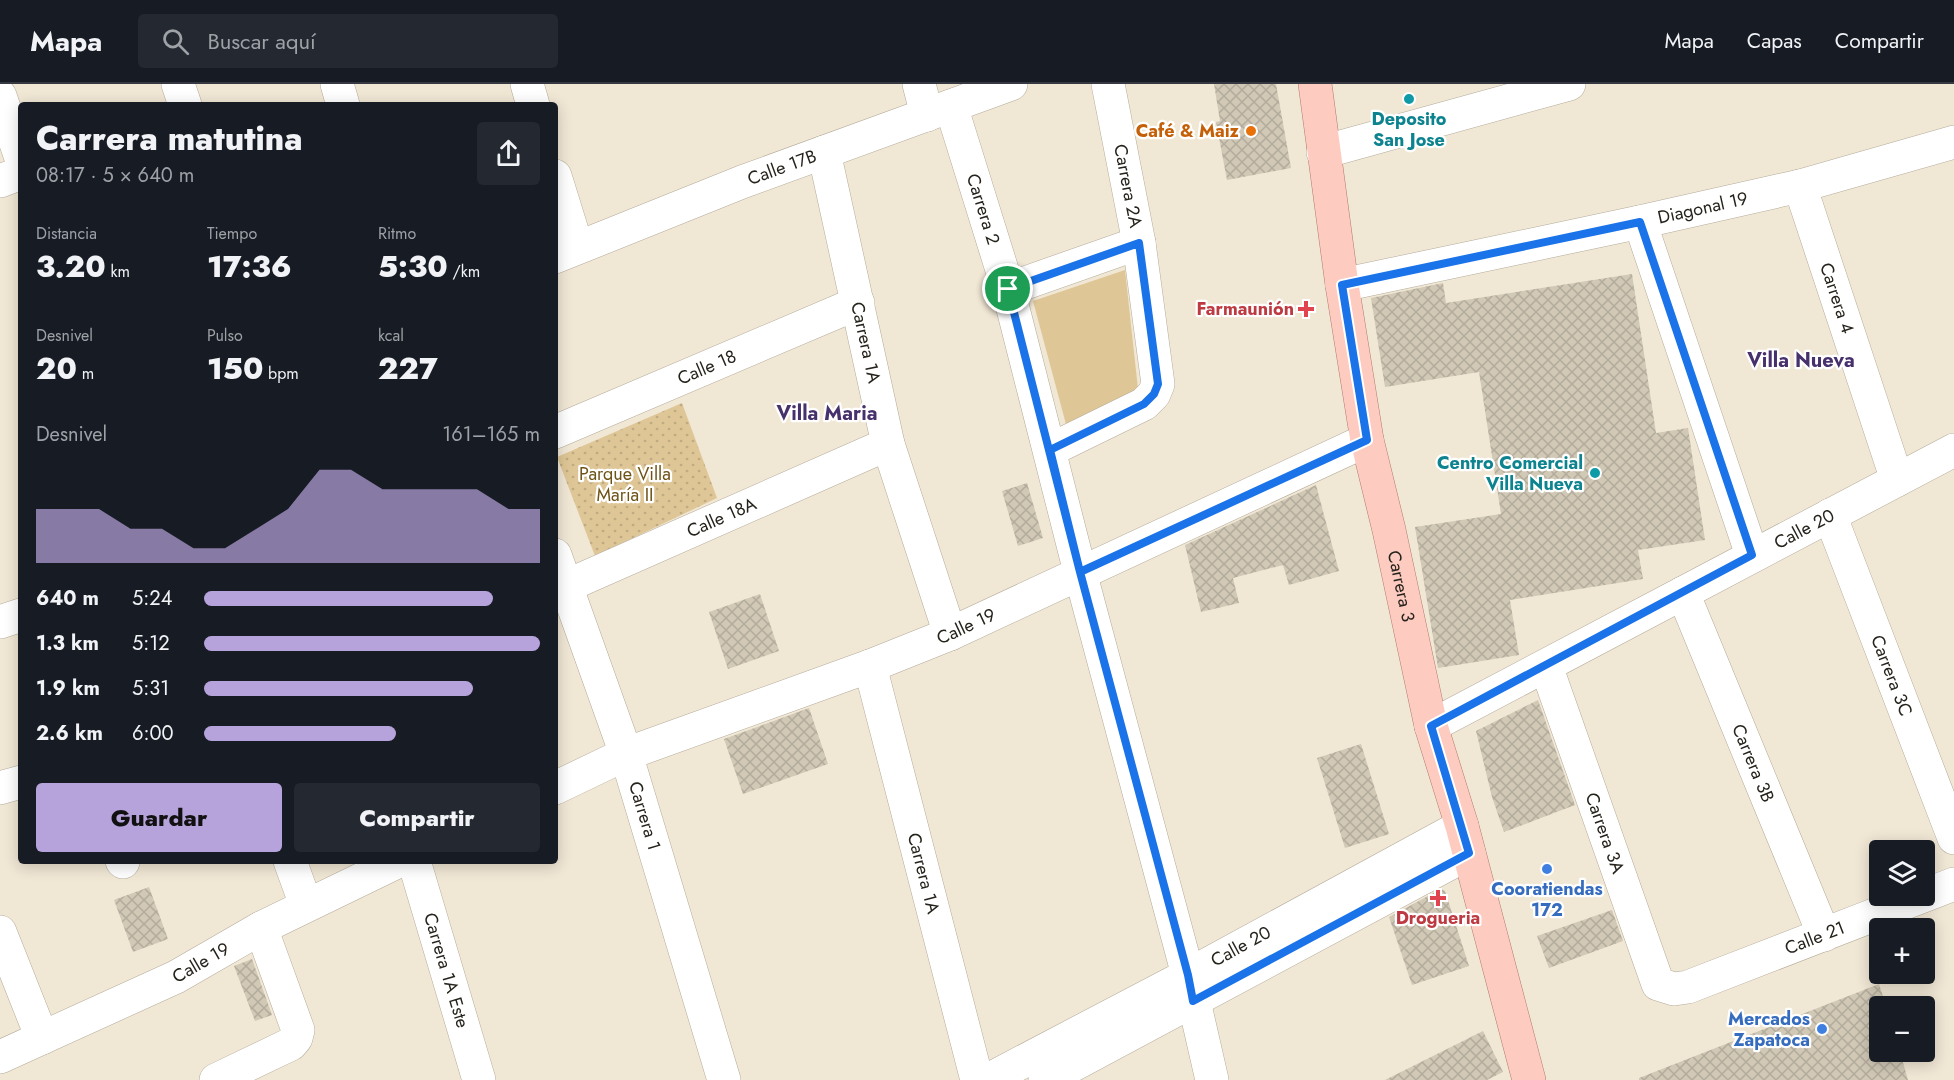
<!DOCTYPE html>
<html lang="es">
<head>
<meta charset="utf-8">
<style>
  :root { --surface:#171b24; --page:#242831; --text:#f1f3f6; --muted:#9ea1a6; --line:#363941; --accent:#b7a3db }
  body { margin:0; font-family:Jost,sans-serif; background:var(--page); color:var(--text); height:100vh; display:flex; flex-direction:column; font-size:22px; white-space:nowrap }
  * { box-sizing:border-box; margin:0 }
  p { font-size:20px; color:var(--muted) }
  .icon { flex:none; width:33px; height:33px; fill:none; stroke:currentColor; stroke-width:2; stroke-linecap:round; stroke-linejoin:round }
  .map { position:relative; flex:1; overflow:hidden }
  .sheet { position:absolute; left:18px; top:18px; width:540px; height:762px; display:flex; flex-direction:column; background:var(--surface); border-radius:6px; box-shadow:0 3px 15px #0003 }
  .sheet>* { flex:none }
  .fabs { position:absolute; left:1869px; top:756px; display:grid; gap:12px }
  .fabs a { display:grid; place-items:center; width:66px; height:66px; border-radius:6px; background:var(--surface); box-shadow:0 3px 15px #0003; font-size:30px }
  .pin { position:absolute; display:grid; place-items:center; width:51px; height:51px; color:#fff; margin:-26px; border:3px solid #fff; border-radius:50%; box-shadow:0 2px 6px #0007 }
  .round { display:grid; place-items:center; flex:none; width:63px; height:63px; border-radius:6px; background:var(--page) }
  .summary { display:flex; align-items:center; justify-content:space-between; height:102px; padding:0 18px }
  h1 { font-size:33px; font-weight:800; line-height:45px }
  .figures { display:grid; grid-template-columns:repeat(3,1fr); gap:9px; height:102px; padding:6px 18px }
  .figures div { display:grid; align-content:center }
  .figures b { font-size:30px; font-weight:800 }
  .figures small { font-size:16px; font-weight:400 }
  .figures p { font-size:16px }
  .chart { height:168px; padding:12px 18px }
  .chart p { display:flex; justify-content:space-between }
  .chart svg { width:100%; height:108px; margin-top:6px; fill:var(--accent); opacity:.7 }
  .primary-button { display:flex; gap:12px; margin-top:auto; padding:12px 18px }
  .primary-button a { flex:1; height:69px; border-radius:6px; background:var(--accent); color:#111; font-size:24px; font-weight:800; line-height:69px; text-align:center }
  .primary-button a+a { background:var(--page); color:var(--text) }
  ul { padding:0 18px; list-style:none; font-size:20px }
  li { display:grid; grid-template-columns:96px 72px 1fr; align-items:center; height:45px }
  li i { height:15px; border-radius:8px; background:var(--accent) }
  header { display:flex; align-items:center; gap:36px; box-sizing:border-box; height:84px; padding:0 30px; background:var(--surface); border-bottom:2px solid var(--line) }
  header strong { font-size:28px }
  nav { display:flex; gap:33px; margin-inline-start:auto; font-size:21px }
  .search { width:420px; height:54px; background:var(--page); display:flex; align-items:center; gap:15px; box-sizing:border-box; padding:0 21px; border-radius:6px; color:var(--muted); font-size:22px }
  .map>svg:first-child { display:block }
  .green { fill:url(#green-dots) }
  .pitch { fill:#dfc696 }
  .building { fill:url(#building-cross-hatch) }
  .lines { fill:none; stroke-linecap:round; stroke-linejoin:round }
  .minor-casing { stroke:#b4ab9a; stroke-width:34 }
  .major-casing { stroke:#b0796b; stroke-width:34 }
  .minor { stroke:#fff; stroke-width:33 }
  .major { stroke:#fdcbc0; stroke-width:33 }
  .route-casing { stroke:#fff; stroke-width:12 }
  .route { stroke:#1a73e8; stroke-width:8 }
  .culture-dot { fill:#0f9aa8; stroke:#fff; stroke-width:2 }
  .food-dot { fill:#e8710a; stroke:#fff; stroke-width:2 }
  .health-dot { fill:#e0444e; stroke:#fff; stroke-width:2 }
  .shop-dot { fill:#3f7fe0; stroke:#fff; stroke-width:2 }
  .labels { text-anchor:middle; stroke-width:4.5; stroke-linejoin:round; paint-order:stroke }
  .culture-label { font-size:18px; font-weight:bold; fill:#0d838f; stroke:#fff }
  .food-label { font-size:18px; font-weight:bold; fill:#c56008; stroke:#fff; text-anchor:end }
  .street-label { font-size:18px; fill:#26231c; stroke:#fff }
  .health-label { font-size:18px; font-weight:bold; fill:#be3a42; stroke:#fff; text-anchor:end }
  .park-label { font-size:18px; fill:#6e5316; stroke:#fff }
  .shop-label { font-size:18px; font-weight:bold; fill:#366cbe; stroke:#fff }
  .neighbourhood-label { font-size:20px; font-weight:bold; fill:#46316c; stroke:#fff }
</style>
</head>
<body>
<header>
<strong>Mapa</strong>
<div class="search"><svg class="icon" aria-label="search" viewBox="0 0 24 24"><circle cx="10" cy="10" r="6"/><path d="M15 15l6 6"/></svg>Buscar aquí</div>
<nav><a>Mapa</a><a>Capas</a><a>Compartir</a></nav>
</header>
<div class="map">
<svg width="1954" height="996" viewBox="0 0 1954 996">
  <defs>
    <pattern id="green-dots" width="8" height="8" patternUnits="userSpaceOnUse" patternTransform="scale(1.5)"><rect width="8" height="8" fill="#dfc696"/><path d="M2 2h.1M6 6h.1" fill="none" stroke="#bfaa81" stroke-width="1.8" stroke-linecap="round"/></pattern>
    <pattern id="building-cross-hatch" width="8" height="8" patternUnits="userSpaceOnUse" patternTransform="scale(1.5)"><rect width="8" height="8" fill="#d1c8b6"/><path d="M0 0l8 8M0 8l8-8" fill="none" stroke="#b3ac9c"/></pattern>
  </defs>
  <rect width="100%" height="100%" fill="#f1e7d5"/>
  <path class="green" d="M682 319 717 414 595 472 557 373Z"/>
  <path class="pitch" d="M1125 186 1138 305 1067 344 1033 217Z"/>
  <path class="building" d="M1214 0H1276L1291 84 1227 96 1216 38 1220 37Z
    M1632 190 1656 349 1688 344 1705 456 1638 466 1643 495 1510 516 1519 571 1438 584 1415 443 1501 430 1479 288 1385 303 1371 214 1443 199 1446 219Z
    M1027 399 1043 454 1018 462 1002 407Z
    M1316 401 1339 487 1289 501 1283 481 1233 494 1239 519 1201 528 1185 461Z
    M760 510 779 567 728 585 709 528Z
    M1538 616 1575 721 1504 748 1492 713 1476 647Z
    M809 624 828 680 743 710 724 655Z
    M1361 660 1389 750 1345 764 1317 674Z
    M149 803 168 855 133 868 114 816Z
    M1441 805 1445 807 1469 882 1412 901 1389 833Z
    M1612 826 1623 857 1549 884 1537 852Z
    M252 875 272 931 255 937 234 882Z
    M1879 900 1886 922H1880V968H1900L1908 996H1639V994Z
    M1483 947 1503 988 1487 996H1385Z"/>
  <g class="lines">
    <defs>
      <g id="minor">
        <path d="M178 0 185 21"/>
        <path d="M337 0 343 21"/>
        <path d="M527 0 533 21"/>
        <path d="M919 0 927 31"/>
        <path d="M0 12 21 74"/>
        <path id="s1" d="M951 22 1008 205 1080 488 1188 891 1212 996"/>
        <path id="s2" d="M824 68 888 360 950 550"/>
        <path d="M1323 68 1569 0"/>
        <path d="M555 92 577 163"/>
        <path d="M0 97 21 89"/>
        <path id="s3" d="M1800 102 1897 396"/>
        <path d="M1640 138 1752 471"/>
        <path id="s4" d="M555 173 742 98 1011 0"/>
        <path id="s5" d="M1342 201 1640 138 1800 102 1954 58"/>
        <path d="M1008 205 1139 159"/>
        <path id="s6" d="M555 348 858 219"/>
        <path d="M1050 366 1144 320 1154 310 1158 300 1139 159 1108 0"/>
        <path id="s7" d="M1830 431 1954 754"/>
        <path id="s8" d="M555 471 626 670 724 996"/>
        <path id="s9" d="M555 507 888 360"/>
        <path id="s10" d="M1683 509 1824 851"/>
        <path d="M0 538 21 531"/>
        <path id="s11" d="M870 582 977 996"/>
        <path id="s12" d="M1546 582 1658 900 1674 905 1688 903 1954 800"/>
        <path id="s13" d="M1431 642 1954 366"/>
        <path d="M0 704 21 698"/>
        <path id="s14" d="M555 704 626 670 870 582 950 550 1367 356"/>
        <path d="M122 777 123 778"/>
        <path d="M290 777 306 821"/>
        <path id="s15" d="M414 777 479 996"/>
        <path d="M0 848 42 954"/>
        <path id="s16" d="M0 973 176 893 261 844 399 777"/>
        <path d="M216 996 291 960 296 954 298 946 261 844"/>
        <path id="s17" d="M988 996 1188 891 1462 742"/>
        <path d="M1045 996 1469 769"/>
      </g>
      <g id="major">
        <path id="s18" d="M1315 0 1342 201 1367 356 1389 446 1431 642 1462 742 1529 996"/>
      </g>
    </defs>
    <use href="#minor" class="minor-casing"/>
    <use href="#major" class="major-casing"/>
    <use href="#minor" class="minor"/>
    <use href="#major" class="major"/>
  </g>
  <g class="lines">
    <defs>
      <path id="route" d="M1008 205 1080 488 1188 891 1193 917 1469 769 1431 642 1752 471 1640 138 1342 201 1367 356 1080 488 1050 366 1144 320 1154 310 1158 300 1139 159 1008 205"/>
    </defs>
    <use href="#route" class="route-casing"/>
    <use href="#route" class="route"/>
  </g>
  <g class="culture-dot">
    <circle cx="1409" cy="15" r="6"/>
    <circle cx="1595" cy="389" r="6"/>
  </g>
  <circle class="food-dot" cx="1251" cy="47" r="6"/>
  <g class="health-dot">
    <path d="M1303 216h6v6h6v6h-6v6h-6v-6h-6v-6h6z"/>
    <path d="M1435 805h6v6h6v6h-6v6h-6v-6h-6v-6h6z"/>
  </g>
  <g class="shop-dot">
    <circle cx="1547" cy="785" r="6"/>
    <circle cx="1822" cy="945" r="6"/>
  </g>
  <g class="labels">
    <g class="culture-label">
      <text x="1409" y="41">Deposito<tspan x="1409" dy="21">San Jose</tspan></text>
      <text x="1583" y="385" text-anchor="end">Centro Comercial<tspan x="1583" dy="21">Villa Nueva</tspan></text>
    </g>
    <g class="food-label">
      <text x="1239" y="53">Café &amp; Maiz</text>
    </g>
    <g class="street-label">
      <text dy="6" stroke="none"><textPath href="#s4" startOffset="244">Calle 17B</textPath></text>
      <text transform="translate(1128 102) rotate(79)" y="6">Carrera 2A</text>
      <text dy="6" stroke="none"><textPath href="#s5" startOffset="369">Diagonal 19</textPath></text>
      <text dy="6" stroke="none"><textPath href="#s1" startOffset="108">Carrera 2</textPath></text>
      <text dy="6" stroke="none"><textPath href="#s3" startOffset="118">Carrera 4</textPath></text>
      <text dy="6" stroke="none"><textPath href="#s2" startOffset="195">Carrera 1A</textPath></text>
      <text dy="6" stroke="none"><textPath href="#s6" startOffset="165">Calle 18</textPath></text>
      <text dy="6" stroke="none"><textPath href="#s9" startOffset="182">Calle 18A</textPath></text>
      <text dy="6" stroke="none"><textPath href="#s13" startOffset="422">Calle 20</textPath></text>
      <text dy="6" stroke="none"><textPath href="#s18" startOffset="510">Carrera 3</textPath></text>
      <text dy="6" stroke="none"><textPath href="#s14" startOffset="442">Calle 19</textPath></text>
      <text dy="6" stroke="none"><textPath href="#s7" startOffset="172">Carrera 3C</textPath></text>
      <text dy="6" stroke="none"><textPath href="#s10" startOffset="184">Carrera 3B</textPath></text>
      <text dy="6" stroke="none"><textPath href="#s8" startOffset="276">Carrera 1</textPath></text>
      <text dy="6" stroke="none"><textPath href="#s12" startOffset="177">Carrera 3A</textPath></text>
      <text dy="6" stroke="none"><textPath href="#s11" startOffset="214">Carrera 1A</textPath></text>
      <text dy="6" stroke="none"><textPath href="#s12" startOffset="504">Calle 21</textPath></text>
      <text dy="6" stroke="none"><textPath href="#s17" startOffset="286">Calle 20</textPath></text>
      <text dy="6" stroke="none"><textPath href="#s16" startOffset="222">Calle 19</textPath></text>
      <text dy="6" stroke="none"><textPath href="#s15" startOffset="114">Carrera 1A Este</textPath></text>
    </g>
    <g class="health-label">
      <text x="1294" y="231">Farmaunión</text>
      <text x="1438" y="840" text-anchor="middle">Drogueria</text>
    </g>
    <g class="park-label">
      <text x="625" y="396">Parque Villa<tspan x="625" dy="21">María II</tspan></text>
    </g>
    <g class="shop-label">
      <text x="1547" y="811">Cooratiendas<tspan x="1547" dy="21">172</tspan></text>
      <text x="1810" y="941" text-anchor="end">Mercados<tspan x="1810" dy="21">Zapatoca</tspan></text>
    </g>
    <g class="neighbourhood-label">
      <text x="1801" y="283">Villa Nueva</text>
      <text x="827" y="336">Villa Maria</text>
    </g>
  </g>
</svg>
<div class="fabs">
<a><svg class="icon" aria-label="layers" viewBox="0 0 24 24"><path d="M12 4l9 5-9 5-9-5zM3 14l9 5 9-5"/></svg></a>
<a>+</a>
<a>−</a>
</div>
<div class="pin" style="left:1008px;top:205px;background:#1e9e55"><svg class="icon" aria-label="arrive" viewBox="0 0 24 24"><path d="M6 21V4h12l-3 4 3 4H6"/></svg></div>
<section class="sheet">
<div class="summary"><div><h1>Carrera matutina</h1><p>08:17 · 5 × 640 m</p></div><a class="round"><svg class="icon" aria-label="share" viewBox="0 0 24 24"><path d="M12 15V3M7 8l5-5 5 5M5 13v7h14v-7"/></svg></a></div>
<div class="figures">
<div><p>Distancia</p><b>3.20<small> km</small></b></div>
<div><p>Tiempo</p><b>17:36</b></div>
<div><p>Ritmo</p><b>5:30<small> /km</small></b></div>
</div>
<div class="figures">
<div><p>Desnivel</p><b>20<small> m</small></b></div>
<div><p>Pulso</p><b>150<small> bpm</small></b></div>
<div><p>kcal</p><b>227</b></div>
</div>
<div class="chart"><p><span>Desnivel</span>161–165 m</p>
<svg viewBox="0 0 160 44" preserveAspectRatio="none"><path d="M0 44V22L10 22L20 22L30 30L40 30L50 38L60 38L70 30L80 22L90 6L100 6L110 14L120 14L130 14L140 14L150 22L160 22V44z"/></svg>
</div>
<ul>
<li><b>640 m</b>5:24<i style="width:86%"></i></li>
<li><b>1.3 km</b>5:12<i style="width:100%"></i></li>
<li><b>1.9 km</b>5:31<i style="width:80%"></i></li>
<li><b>2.6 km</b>6:00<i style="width:57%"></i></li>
</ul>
<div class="primary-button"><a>Guardar</a><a>Compartir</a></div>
</section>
</div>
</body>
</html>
